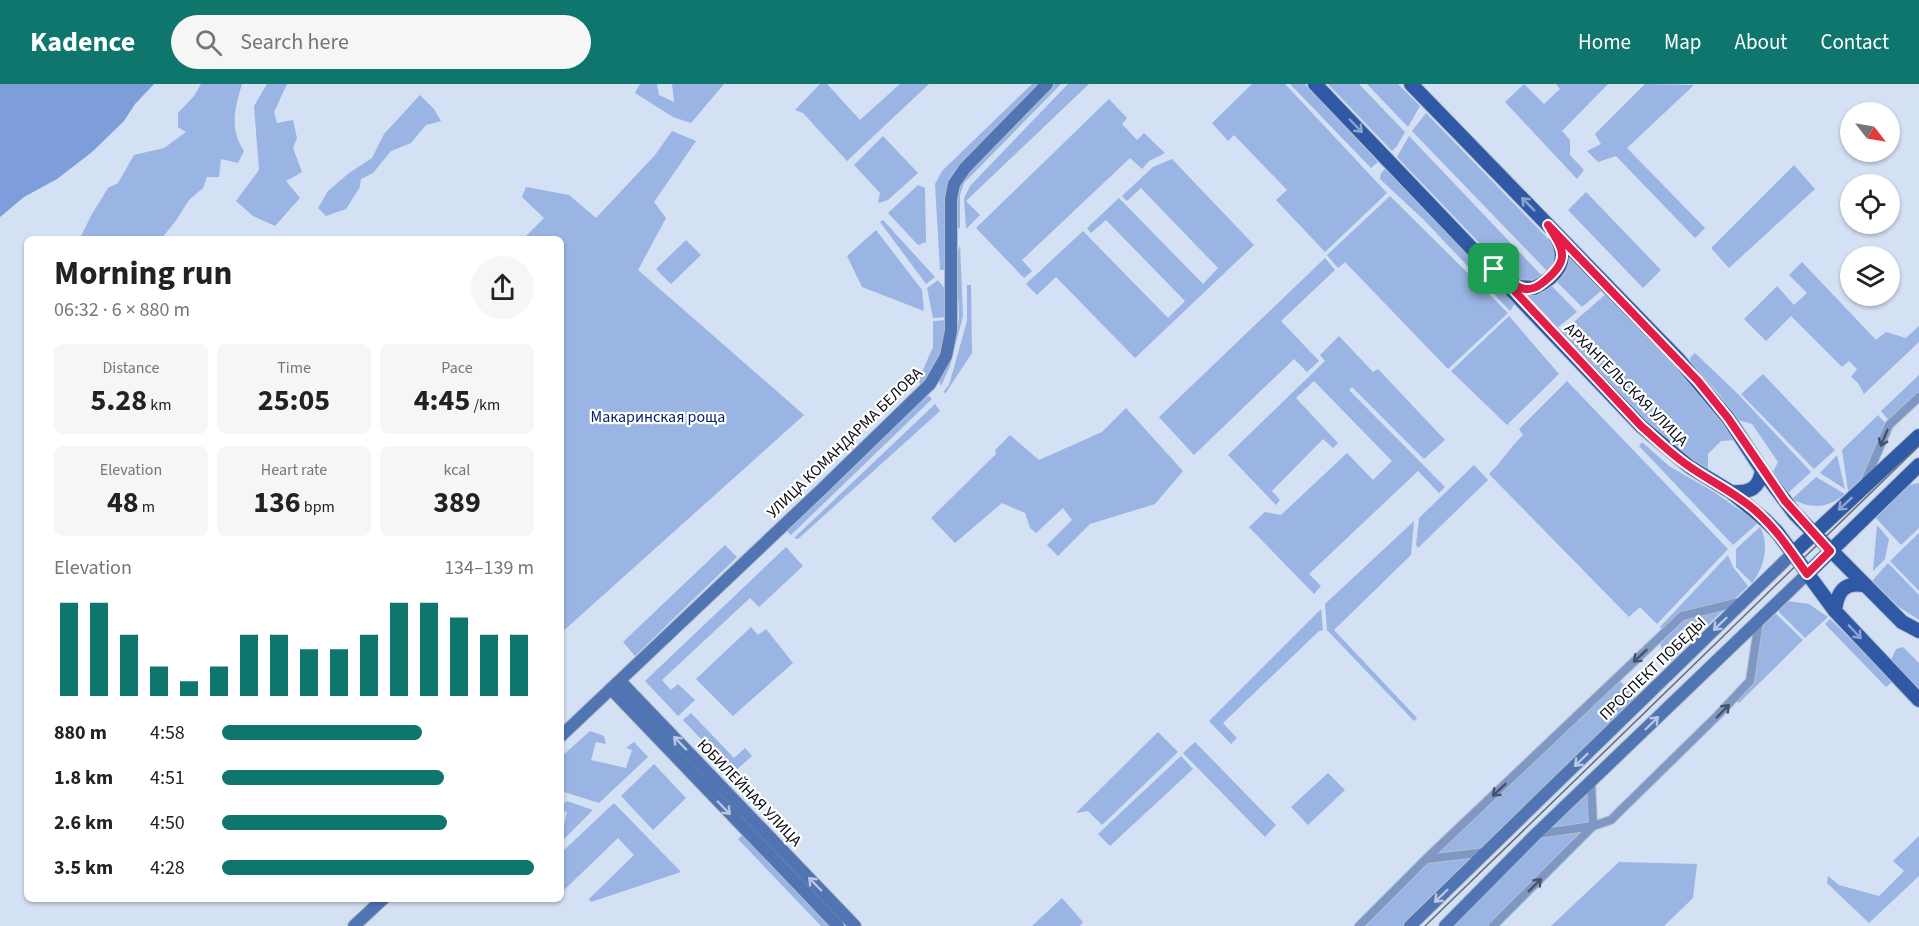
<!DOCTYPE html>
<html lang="en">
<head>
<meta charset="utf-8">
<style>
  :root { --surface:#fff; --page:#f6f6f6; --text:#222; --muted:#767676; --accent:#0f766e }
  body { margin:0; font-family:"Source Sans 3",sans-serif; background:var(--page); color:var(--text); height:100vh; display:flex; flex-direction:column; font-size:22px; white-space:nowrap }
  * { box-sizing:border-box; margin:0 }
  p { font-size:20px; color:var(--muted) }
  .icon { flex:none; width:33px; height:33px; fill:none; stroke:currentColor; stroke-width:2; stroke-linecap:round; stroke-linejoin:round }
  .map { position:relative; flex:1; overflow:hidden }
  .drawer { position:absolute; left:24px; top:152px; width:540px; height:666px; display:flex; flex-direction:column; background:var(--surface); border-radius:9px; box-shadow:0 2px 4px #0004 }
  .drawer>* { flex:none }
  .needle { width:39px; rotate:121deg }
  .controls { position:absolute; left:1840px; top:18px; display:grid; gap:12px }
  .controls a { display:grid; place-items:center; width:60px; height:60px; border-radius:50%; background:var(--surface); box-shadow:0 2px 4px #0004; font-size:30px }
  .pin { position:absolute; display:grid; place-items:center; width:51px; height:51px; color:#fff; margin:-26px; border-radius:12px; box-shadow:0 3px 9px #0006 }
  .round { display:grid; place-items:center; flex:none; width:63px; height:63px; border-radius:32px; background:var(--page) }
  .overview { display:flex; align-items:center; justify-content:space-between; height:102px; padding:0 30px }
  h1 { font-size:33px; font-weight:700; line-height:45px }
  .stats { display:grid; grid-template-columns:repeat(3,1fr); gap:9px; height:102px; padding:6px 30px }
  .stats div { display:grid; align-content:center; border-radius:9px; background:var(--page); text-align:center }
  .stats b { font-size:30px; font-weight:700 }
  .stats small { font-size:16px; font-weight:400 }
  .stats p { font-size:16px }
  .chart { height:168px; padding:12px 30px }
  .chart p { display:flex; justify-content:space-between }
  .chart svg { width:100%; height:108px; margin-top:6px; stroke:var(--accent); stroke-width:6 }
  ul { padding:0 30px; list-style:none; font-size:20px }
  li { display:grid; grid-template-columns:96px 72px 1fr; align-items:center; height:45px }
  li i { height:15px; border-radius:8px; background:var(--accent) }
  header { display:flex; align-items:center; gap:36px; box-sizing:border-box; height:84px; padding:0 30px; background:var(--accent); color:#fff }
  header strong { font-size:28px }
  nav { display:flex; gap:33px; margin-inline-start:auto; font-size:21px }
  .search { width:420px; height:54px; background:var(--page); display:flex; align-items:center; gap:15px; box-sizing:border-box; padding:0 21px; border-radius:33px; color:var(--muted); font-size:22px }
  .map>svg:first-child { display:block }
  .green { fill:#9ab4e3 }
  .water { fill:#7d9eda }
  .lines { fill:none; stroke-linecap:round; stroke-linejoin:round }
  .street-casing { stroke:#b3becf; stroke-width:10 }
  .secondary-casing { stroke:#b3becf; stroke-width:14 }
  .primary-casing { stroke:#b3becf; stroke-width:16 }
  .street { stroke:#7f98c3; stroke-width:8 }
  .secondary { stroke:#5174b2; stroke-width:12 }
  .primary { stroke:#2f58a5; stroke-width:14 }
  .tram { stroke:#646b77; stroke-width:1.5 }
  .oneway { stroke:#8da3ce }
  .oneway2 { stroke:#44526a }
  .oneway3 { stroke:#b9c7e0 }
  .route-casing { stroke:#fff; stroke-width:12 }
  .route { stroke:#e11d48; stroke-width:8 }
  .labels { text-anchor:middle; stroke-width:4.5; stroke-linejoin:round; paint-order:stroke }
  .street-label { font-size:16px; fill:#080c12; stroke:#fff }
  .park-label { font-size:16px; fill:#022468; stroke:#fff }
</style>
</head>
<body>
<header>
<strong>Kadence</strong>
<div class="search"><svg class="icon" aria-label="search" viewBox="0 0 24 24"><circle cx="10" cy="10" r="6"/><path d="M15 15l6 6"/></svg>Search here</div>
<nav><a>Home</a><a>Map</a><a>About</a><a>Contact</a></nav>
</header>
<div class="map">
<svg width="1919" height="842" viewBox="0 0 1919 842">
  <rect width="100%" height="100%" fill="#d4e0f3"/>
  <path class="green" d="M201 0H242C235 24 229 44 244 67L238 79 221 75 219 93H207L203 104 189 116 177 135 162 154H80L92 130 108 104 118 99 134 71 164 64 186 48 178 43V29L194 12Z
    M267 0H287L274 28 277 39 293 36 297 54 293 64 302 88 286 97 300 114 275 142 253 132 236 117 259 86 254 22Z
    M640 0H657L659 11 674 18 672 0H724L691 39 673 33 635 9Z
    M820 0H827L860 36 900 0H929L847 77 803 29 795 26Z
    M1032 0H1043L954 87 946 105 947 186H940L935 100 942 87Z
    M1055 0H1061L964 99 960 111V145L956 142C956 122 955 108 966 90Z
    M1068 0H1089L966 117 980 131 966 145 964 114 970 102Z
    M1252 0H1285L1387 109 1325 168 1276 116 1287 106 1234 51 1228 57 1212 39Z
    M1290 0H1305L1378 78 1371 84Z
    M1328 0H1359L1405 48 1397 62 1392 67Z
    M1367 0H1398L1420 22 1408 43Z
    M1524 0 1544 20 1560 5 1556 0H1608L1562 47 1570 56V71L1584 86 1577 95 1505 18Z
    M1645 0 1694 1 1627 64 1705 144 1695 154 1616 72 1598 78 1587 67 1601 60 1595 50Z
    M420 11 434 25 441 37 426 41 411 59 391 67 373 89 361 95 360 103 346 125 326 132 318 124 328 107 349 89 372 74 384 50Z
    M1109 15 1127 34 1122 40 1137 56 1144 49 1165 69 1149 77 1142 85 1130 74 1022 176 1032 187 1024 194 976 144Z
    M1426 29 1556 163 1558 171 1549 189 1412 47Z
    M672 47 696 57 654 118 666 134 638 186 804 331 561 549V154H524L544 134 522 113 526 103 569 111 596 134 655 71Z
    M883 52 918 89 888 116 878 119 880 109 854 81Z
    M1409 52 1544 194 1538 199 1515 196 1397 73Z
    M1172 75 1254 161 1135 274 1056 193 1037 211 1026 200 1083 147 1168 234 1185 217 1106 136 1091 149 1087 144 1119 114 1203 200 1218 184 1141 104 1127 117 1122 112 1153 83Z
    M1794 81 1815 105 1729 184 1711 164Z
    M1385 85 1516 218 1510 227 1424 136 1380 95 1381 89Z
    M918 101 925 104 926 158 918 161 888 129Z
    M1586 108 1661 186 1643 204 1568 126Z
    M1390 112 1508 229 1448 285 1345 178 1338 184 1327 171Z
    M883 136 935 193 926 200 880 138Z
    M876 146 922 206 924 227 862 203 847 172Z
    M686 156 701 171 671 200 656 185Z
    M960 161 963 232 950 282 941 302 939 297C951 277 958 254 959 231 959 208 952 182 960 161Z
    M1567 169 1602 206 1582 223 1554 195Z
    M1325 174 1335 186 1281 237 1319 277 1307 288 1294 275 1194 371 1159 333Z
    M1802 178 1876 256 1886 248 1906 254 1919 242V258L1864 310 1858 299 1851 293 1857 285 1849 277 1842 283 1791 232 1766 257 1744 235 1777 202 1794 221 1807 209 1789 191Z
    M938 196 945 205 948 233 933 234 927 204Z
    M1549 199 1577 228 1557 244 1522 208Z
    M967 201H971L972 269 945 310 944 307 949 301 967 237Z
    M1606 210 1694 302 1736 356 1721 357 1708 370V385C1655 357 1604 293 1561 249Z
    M1509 232 1559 290 1507 341 1451 287Z
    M946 236C945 267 940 278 923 303L918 297 933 263V237Z
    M1339 252 1373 288 1378 285 1445 356 1424 375 1352 303 1349 306 1445 403 1439 409 1418 387 1309 490 1321 502 1314 510 1249 443 1265 428 1281 431 1347 369 1373 396 1392 377 1314 297 1296 314 1338 359 1333 364 1323 355 1272 407 1280 416 1276 421 1228 371 1325 277 1320 271Z
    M1695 269 1739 311 1811 388 1788 409 1773 388 1778 378 1752 340 1738 336 1720 311 1691 279 1690 274Z
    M1763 290 1835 366 1814 385 1741 310Z
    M1919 291V310L1890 338 1881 327Z
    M1567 297 1728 465 1657 540 1640 523 1629 533 1489 390C1502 378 1510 363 1523 351L1519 345Z
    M925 308 932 315 791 451 785 445Z
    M935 320 940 327 798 455 794 454Z
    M1126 324 1183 387 1155 420 1090 440 1058 472 1047 461 1072 436 1063 424 1036 449 1030 444 1025 429 1002 419 955 459 931 434 996 370 995 366 1010 351 1039 376 1102 348Z
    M1878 331 1887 341 1863 393 1848 407 1842 366Z
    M1642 358 1669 382 1714 408 1758 439 1733 461 1639 362Z
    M1837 371 1845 405 1820 389Z
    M1474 381 1488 396 1418 464 1416 461 1419 434Z
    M1816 393 1845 410C1827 425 1812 425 1792 415Z
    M1919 399V444L1901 461 1874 432 1905 402Z
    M1414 437 1411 471 1334 546 1417 634 1414 637 1327 546 1325 520Z
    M1877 441 1889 455 1885 475 1873 487Z
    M1760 443C1770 461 1764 484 1752 499L1736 483V465Z
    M1919 449V507L1890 477Z
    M725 461 737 473 635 572 623 558Z
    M786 463 803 482 759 523 750 514 662 596 671 606 678 600 695 616 678 632 645 597Z
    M1728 471 1733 483 1748 502 1669 579 1660 560 1668 552 1660 543Z
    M1888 479 1919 511V536L1899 523 1872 497Z
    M1787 517 1809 520 1828 533 1805 554 1776 525Z
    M1321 525 1323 546 1319 547 1223 639 1237 654 1231 660 1209 637Z
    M1773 527 1803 556 1739 619 1735 614 1750 597 1760 541Z
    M1830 535 1893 597 1886 603 1825 540Z
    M751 543 758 551 766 545 793 579 733 632 696 595Z
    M1903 563 1919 579V611L1901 592 1891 576 1896 565Z
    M1617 594 1640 618 1410 842H1358Z
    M691 629 734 674 745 664 752 672 733 689 683 636Z
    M590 647 604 652 606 660 596 658 591 676 626 684 632 666 626 664 634 658 648 673 599 719 561 707V673Z
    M1158 648 1178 668 1102 741 1088 727 1076 729Z
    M1195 658 1276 741 1265 753 1183 669Z
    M1181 672 1193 685 1110 762 1098 750Z
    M654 680 686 714 653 746 621 712Z
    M1328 689 1345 706 1308 741 1291 723Z
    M1591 697 1593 742 1491 842H1445Z
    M567 717 593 726 561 758V745H563L567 728 561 726V723Z
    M614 719 681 788 591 818 589 815 634 771 618 754 561 809V769Z
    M744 750 832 842H821L738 755Z
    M1919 752V792L1869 839 1827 799 1828 792 1839 801 1879 812 1904 787 1893 777Z
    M1619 778 1697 780 1693 814 1664 842H1551Z
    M1062 814 1083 838 1080 842H1032Z"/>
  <path class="water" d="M0 0H154L135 20 124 37 92 68 57 95 24 113 0 133Z"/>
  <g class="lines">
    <defs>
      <path id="street" d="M1864 400 1889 341 1919 313
        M1537 750 1593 742 1591 697
        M1427 775 1486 768
        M1359 842 1426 775 1682 532 1744 517
        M1493 842 1593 742 1611 736 1620 727 1717 632 1750 597 1759 537"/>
      <path id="secondary" d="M620 597 855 842
        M611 605 838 842
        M561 652 822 405 930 300 946 272 951 247V115L954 100 965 84 1047 0
        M354 842 384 814
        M1410 842 1792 470
        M1445 842 1536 750 1807 490"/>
      <path id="primary" d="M1315 0 1641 342 1690 383 1731 408 1765 436 1777 448 1835 527 1919 616
        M1411 0 1679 276 1728 334 1762 386 1795 430 1902 538 1919 547
        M1510 197 1518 203 1534 204C1557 193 1570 177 1556 153
        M1731 408C1750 409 1759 405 1762 386
        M1792 470 1919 352
        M1807 490 1919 381
        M1835 527C1837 509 1843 498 1863 501"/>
    </defs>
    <use href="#street" class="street-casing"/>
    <use href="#secondary" class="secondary-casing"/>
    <use href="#primary" class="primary-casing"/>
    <use href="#street" class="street"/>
    <use href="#secondary" class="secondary"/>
    <use href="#primary" class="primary"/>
    <path class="tram" d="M1425 842 1919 362"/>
  </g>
  <defs><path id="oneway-shaft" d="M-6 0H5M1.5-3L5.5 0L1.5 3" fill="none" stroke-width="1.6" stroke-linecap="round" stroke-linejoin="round" transform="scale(1.5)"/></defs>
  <g class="oneway">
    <use href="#oneway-shaft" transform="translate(1356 42) rotate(46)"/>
    <use href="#oneway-shaft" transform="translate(1528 120) rotate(-135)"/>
    <use href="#oneway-shaft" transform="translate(1845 420) rotate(137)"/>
    <use href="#oneway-shaft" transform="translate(1855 548) rotate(47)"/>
  </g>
  <g class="oneway2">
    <use href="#oneway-shaft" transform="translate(1884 354) rotate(113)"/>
    <use href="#oneway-shaft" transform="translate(1640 572) rotate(137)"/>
    <use href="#oneway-shaft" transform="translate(1723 627) rotate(-46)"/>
    <use href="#oneway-shaft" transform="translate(1499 706) rotate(137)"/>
    <use href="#oneway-shaft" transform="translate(1535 801) rotate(-45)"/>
  </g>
  <g class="oneway3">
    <use href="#oneway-shaft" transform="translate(1720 540) rotate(136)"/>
    <use href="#oneway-shaft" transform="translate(1652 639) rotate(-44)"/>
    <use href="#oneway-shaft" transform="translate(680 659) rotate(-134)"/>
    <use href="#oneway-shaft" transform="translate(1581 676) rotate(136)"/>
    <use href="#oneway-shaft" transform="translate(724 724) rotate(46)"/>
    <use href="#oneway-shaft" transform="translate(815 800) rotate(-134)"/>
    <use href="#oneway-shaft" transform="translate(1441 812) rotate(136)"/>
  </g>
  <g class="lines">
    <defs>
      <path id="route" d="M1548 141 1698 297 1728 334 1785 417 1830 467 1807 490C1792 469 1778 447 1758 429 1738 410 1713 399 1690 383 1672 371 1657 356 1641 342L1494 185C1503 192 1514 203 1525 205 1534 206 1540 201 1546 196 1571 175 1563 165 1548 141Z"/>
    </defs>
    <use href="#route" class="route-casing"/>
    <use href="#route" class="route"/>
  </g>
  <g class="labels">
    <g class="street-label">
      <text transform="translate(1627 300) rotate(45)" y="6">АРХАНГЕЛЬСКАЯ УЛИЦА</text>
      <text transform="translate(844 358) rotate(-44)" y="6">УЛИЦА КОМАНДАРМА БЕЛОВА</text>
      <text transform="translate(1652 584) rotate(-44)" y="6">ПРОСПЕКТ ПОБЕДЫ</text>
      <text transform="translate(750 708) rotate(46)" y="6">ЮБИЛЕЙНАЯ УЛИЦА</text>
    </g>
    <g class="park-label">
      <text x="658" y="338">Макаринская роща</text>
    </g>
  </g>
</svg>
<div class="controls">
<a><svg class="needle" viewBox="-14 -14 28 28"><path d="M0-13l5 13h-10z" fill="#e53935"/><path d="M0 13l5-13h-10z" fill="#767676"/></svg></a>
<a><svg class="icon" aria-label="locate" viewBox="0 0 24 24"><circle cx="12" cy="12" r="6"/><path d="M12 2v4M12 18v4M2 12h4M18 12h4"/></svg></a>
<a><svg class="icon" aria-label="layers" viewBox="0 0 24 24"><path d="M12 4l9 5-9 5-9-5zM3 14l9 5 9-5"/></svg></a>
</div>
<div class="pin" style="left:1494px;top:185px;background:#1e9e55"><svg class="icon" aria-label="arrive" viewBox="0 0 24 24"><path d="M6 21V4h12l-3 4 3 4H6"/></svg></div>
<section class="drawer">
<div class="overview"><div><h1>Morning run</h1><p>06:32 · 6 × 880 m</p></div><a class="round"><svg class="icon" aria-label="share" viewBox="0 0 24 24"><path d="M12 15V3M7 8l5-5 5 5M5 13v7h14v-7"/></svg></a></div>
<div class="stats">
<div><p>Distance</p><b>5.28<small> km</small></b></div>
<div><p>Time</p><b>25:05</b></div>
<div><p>Pace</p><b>4:45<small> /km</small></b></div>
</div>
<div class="stats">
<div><p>Elevation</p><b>48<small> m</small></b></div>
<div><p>Heart rate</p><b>136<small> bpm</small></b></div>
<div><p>kcal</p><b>389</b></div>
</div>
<div class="chart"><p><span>Elevation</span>134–139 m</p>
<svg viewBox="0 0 160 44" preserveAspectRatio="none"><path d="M5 44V6M15 44V6M25 44V19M35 44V32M45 44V38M55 44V32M65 44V19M75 44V19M85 44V25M95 44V25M105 44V19M115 44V6M125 44V6M135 44V12M145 44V19M155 44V19"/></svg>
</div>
<ul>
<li><b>880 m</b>4:58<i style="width:64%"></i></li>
<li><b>1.8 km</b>4:51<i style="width:71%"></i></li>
<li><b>2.6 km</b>4:50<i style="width:72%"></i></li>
<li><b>3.5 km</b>4:28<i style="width:100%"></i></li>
</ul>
</section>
</div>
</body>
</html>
